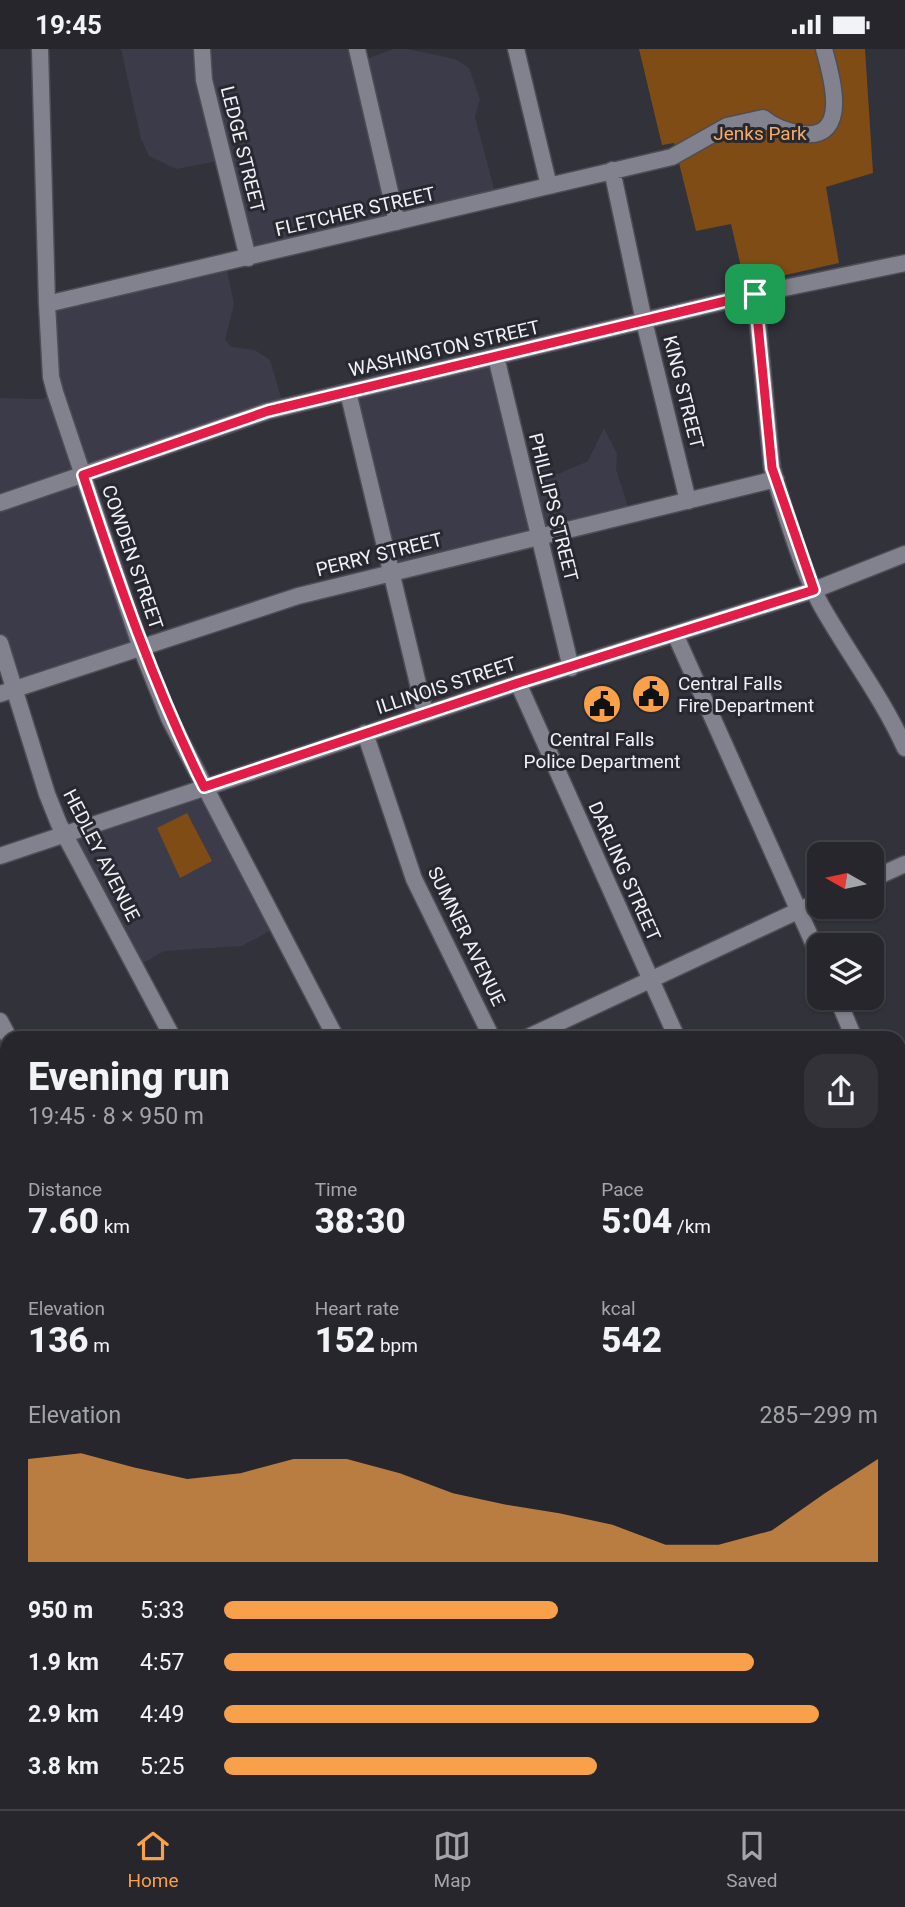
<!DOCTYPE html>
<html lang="en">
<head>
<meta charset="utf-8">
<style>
  :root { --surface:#26262c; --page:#323238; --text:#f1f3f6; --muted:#a4a5a9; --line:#424348; --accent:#f8a14a }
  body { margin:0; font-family:Roboto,sans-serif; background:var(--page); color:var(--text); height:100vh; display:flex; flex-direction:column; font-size:26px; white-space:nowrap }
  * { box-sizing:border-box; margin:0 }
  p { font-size:23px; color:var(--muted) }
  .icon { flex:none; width:38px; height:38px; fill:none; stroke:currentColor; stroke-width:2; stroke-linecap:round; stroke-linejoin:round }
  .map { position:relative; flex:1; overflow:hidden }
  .panel { position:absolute; left:0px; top:982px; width:906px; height:779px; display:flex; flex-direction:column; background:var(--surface); border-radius:21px 21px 0 0; box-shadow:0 2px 5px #0004,0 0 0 2px var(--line) }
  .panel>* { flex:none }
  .needle { width:46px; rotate:279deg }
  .tools { position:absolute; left:807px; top:793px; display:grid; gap:14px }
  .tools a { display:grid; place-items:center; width:77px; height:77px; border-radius:14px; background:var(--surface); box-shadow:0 2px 5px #0004,0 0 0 2px var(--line); font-size:35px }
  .pin { position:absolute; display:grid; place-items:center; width:60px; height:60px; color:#fff; margin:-30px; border-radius:14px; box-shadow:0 4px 10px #0006 }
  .round { display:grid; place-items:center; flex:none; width:74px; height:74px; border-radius:21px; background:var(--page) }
  .headline { display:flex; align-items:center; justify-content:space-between; height:119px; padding:0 28px }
  h1 { font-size:38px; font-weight:800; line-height:52px }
  .stats { display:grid; grid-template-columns:repeat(3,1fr); gap:10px; height:119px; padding:7px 28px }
  .stats div { display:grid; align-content:center }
  .stats b { font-size:35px; font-weight:800 }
  .stats small { font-size:19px; font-weight:400 }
  .stats p { font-size:19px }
  .chart { height:196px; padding:14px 28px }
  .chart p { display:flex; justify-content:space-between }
  .chart svg { width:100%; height:126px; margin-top:7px; fill:var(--accent); opacity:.7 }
  ul { padding:0 28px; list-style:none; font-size:23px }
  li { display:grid; grid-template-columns:112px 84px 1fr; align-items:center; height:52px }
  li i { height:18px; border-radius:9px; background:var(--accent) }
  .status { display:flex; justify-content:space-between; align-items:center; height:49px; padding:0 35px; background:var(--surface); direction:ltr }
  .status svg { height:19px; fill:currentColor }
  .dock { display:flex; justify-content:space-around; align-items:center; height:98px; border-top:2px solid var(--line); background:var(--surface); font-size:19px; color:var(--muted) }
  .dock a { display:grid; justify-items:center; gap:4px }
  .dock .selected { color:var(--accent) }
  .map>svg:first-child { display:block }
  .built { fill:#3b3b4a }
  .green { fill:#7f4c16 }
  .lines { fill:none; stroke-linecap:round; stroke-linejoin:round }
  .minor-casing { stroke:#4e4d55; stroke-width:19 }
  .major-casing { stroke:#4e4d55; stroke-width:23 }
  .minor { stroke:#82828e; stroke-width:16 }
  .major { stroke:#b9885b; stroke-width:19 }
  .route-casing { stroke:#fff; stroke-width:14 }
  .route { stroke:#e11d48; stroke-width:9 }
  .labels { text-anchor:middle; stroke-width:6; stroke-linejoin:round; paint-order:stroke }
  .park-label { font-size:19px; fill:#f6ac67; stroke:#282831 }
  .street-label { font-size:19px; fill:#f1f1f8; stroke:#282831 }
  .poi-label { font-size:19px; fill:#f1f1f8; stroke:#282831; text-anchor:start }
</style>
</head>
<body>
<div class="status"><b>19:45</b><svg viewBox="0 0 49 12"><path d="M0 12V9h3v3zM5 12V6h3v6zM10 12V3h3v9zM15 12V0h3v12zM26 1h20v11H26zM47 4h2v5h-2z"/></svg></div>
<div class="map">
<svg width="905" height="1760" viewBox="0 0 905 1760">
  <rect width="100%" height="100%" fill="#32323b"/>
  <path class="built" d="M121 0H363L366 10 394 0H407L455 10 469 19 480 50 475 68 496 147 250 206 223 111 176 120 149 107 141 90Z
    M226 216 234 255 225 291 232 298 255 301 270 311 284 358 86 423 141 591 18 642 0 582V349L41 350 58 345 53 261Z
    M500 307 527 414 558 425 588 412 604 379 617 405 616 420 630 464 397 523 354 343Z
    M210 741 275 879 242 897 164 902 140 916 70 790Z
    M905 1357V1524L900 1527V1360Z
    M147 1754H469L457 1760H149Z"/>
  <path class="green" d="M639 0H865L873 124 826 138 839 214 745 235 731 175 696 182 674 94 662 96Z
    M187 764 212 812 180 829 157 779Z"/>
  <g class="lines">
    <defs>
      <path id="minor" d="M40 0 47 255 51 328 55 343 141 599 169 669 336 989
        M202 0 204 31 248 209
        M357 0 397 173
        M516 0 549 137
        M612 121 644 272 688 452
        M755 245 772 419C783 457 802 522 821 556 848 604 882 648 905 699
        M47 255 672 108 727 77 763 69C775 79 787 83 803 85 850 90 832 28 824 0
        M496 308 571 619
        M348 343 425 664
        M0 454 268 362 755 245 905 214
        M675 585 819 907
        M0 594 47 745 59 775 173 989
        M518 634 677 989
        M0 645 298 547 776 430
        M365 684 414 830 492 989
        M0 807 518 634 814 541 905 505
        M872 830 905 815
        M837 948 854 989
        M0 972 9 989
        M526 989 819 852
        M900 1091 905 1103
        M0 1267 7 1263
        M0 1314 7 1323
        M900 1525 905 1522
        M0 1573 7 1583
        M900 1668 905 1665
        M900 1688 905 1691
        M298 1754 300 1760
        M765 1754 769 1760
        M450 1760 462 1754
        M725 1760 738 1754
        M750 1760 753 1754"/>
      <path id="major" d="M900 1360 905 1356
        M141 1760 154 1754"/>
    </defs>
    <use href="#minor" class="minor-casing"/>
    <use href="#major" class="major-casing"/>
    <use href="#minor" class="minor"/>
    <use href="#major" class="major"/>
  </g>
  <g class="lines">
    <defs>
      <path id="route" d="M755 245 772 419 814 541 518 634 204 738C154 637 118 533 83 426L268 362Z"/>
    </defs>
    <use href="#route" class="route-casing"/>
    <use href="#route" class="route"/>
  </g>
  <defs>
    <symbol id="civic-disc" viewBox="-11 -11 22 22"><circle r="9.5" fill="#f8a14a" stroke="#282831"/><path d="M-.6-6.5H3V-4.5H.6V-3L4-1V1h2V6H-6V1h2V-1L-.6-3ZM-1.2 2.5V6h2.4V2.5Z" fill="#111"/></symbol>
  </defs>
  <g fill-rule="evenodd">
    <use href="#civic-disc" x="629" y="623" width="44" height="44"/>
    <use href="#civic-disc" x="580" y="633" width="44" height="44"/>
  </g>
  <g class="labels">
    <g class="park-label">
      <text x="760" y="91">Jenks Park</text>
    </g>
    <g class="street-label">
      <text transform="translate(243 100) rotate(76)" y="7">LEDGE STREET</text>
      <text transform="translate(355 162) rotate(-13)" y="7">FLETCHER STREET</text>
      <text transform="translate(444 299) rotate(-13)" y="7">WASHINGTON STREET</text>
      <text transform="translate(684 343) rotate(76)" y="7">KING STREET</text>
      <text transform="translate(554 458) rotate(76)" y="7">PHILLIPS STREET</text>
      <text transform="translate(379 505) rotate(-14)" y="7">PERRY STREET</text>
      <text transform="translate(133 508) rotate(71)" y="7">COWDEN STREET</text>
      <text transform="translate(446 636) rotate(-18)" y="7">ILLINOIS STREET</text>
      <text transform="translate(102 806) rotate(63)" y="7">HEDLEY AVENUE</text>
      <text transform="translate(625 822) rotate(66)" y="7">DARLING STREET</text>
      <text transform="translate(467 887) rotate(64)" y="7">SUMNER AVENUE</text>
    </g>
    <g class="poi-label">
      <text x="678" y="641">Central Falls<tspan x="678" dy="22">Fire Department</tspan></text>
      <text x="602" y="697" text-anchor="middle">Central Falls<tspan x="602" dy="22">Police Department</tspan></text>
    </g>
  </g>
</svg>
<div class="tools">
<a><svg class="needle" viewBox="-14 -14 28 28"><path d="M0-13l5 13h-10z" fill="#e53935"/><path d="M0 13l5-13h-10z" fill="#a4a5a9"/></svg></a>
<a><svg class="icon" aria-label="layers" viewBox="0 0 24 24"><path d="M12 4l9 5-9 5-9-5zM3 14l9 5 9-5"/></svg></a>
</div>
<div class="pin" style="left:755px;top:245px;background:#1e9e55"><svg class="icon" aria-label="arrive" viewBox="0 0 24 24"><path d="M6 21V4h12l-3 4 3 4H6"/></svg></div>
<section class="panel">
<div class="headline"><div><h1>Evening run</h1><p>19:45 · 8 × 950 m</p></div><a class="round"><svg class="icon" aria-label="share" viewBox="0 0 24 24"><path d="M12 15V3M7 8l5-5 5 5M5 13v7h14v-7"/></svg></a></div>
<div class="stats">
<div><p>Distance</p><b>7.60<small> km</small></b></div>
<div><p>Time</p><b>38:30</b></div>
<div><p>Pace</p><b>5:04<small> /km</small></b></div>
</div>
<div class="stats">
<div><p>Elevation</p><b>136<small> m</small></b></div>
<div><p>Heart rate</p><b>152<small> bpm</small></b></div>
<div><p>kcal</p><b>542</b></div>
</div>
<div class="chart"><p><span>Elevation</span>285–299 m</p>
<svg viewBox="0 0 160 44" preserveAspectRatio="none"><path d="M0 44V8L10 6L20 11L30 15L40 13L50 8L60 8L70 13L80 20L90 24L100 27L110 31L120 38L130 38L140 33L150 20L160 8V44z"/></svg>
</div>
<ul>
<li><b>950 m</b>5:33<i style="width:51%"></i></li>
<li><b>1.9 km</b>4:57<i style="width:81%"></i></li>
<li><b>2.9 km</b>4:49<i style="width:91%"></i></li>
<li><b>3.8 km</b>5:25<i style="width:57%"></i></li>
</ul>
</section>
</div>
<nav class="dock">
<a class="selected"><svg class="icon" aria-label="home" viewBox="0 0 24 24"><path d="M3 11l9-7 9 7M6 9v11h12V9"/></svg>Home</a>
<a><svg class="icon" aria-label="map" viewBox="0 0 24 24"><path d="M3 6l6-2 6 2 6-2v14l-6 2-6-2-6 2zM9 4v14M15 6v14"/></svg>Map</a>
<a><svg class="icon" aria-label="saved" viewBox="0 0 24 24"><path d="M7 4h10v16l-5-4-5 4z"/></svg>Saved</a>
</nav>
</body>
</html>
